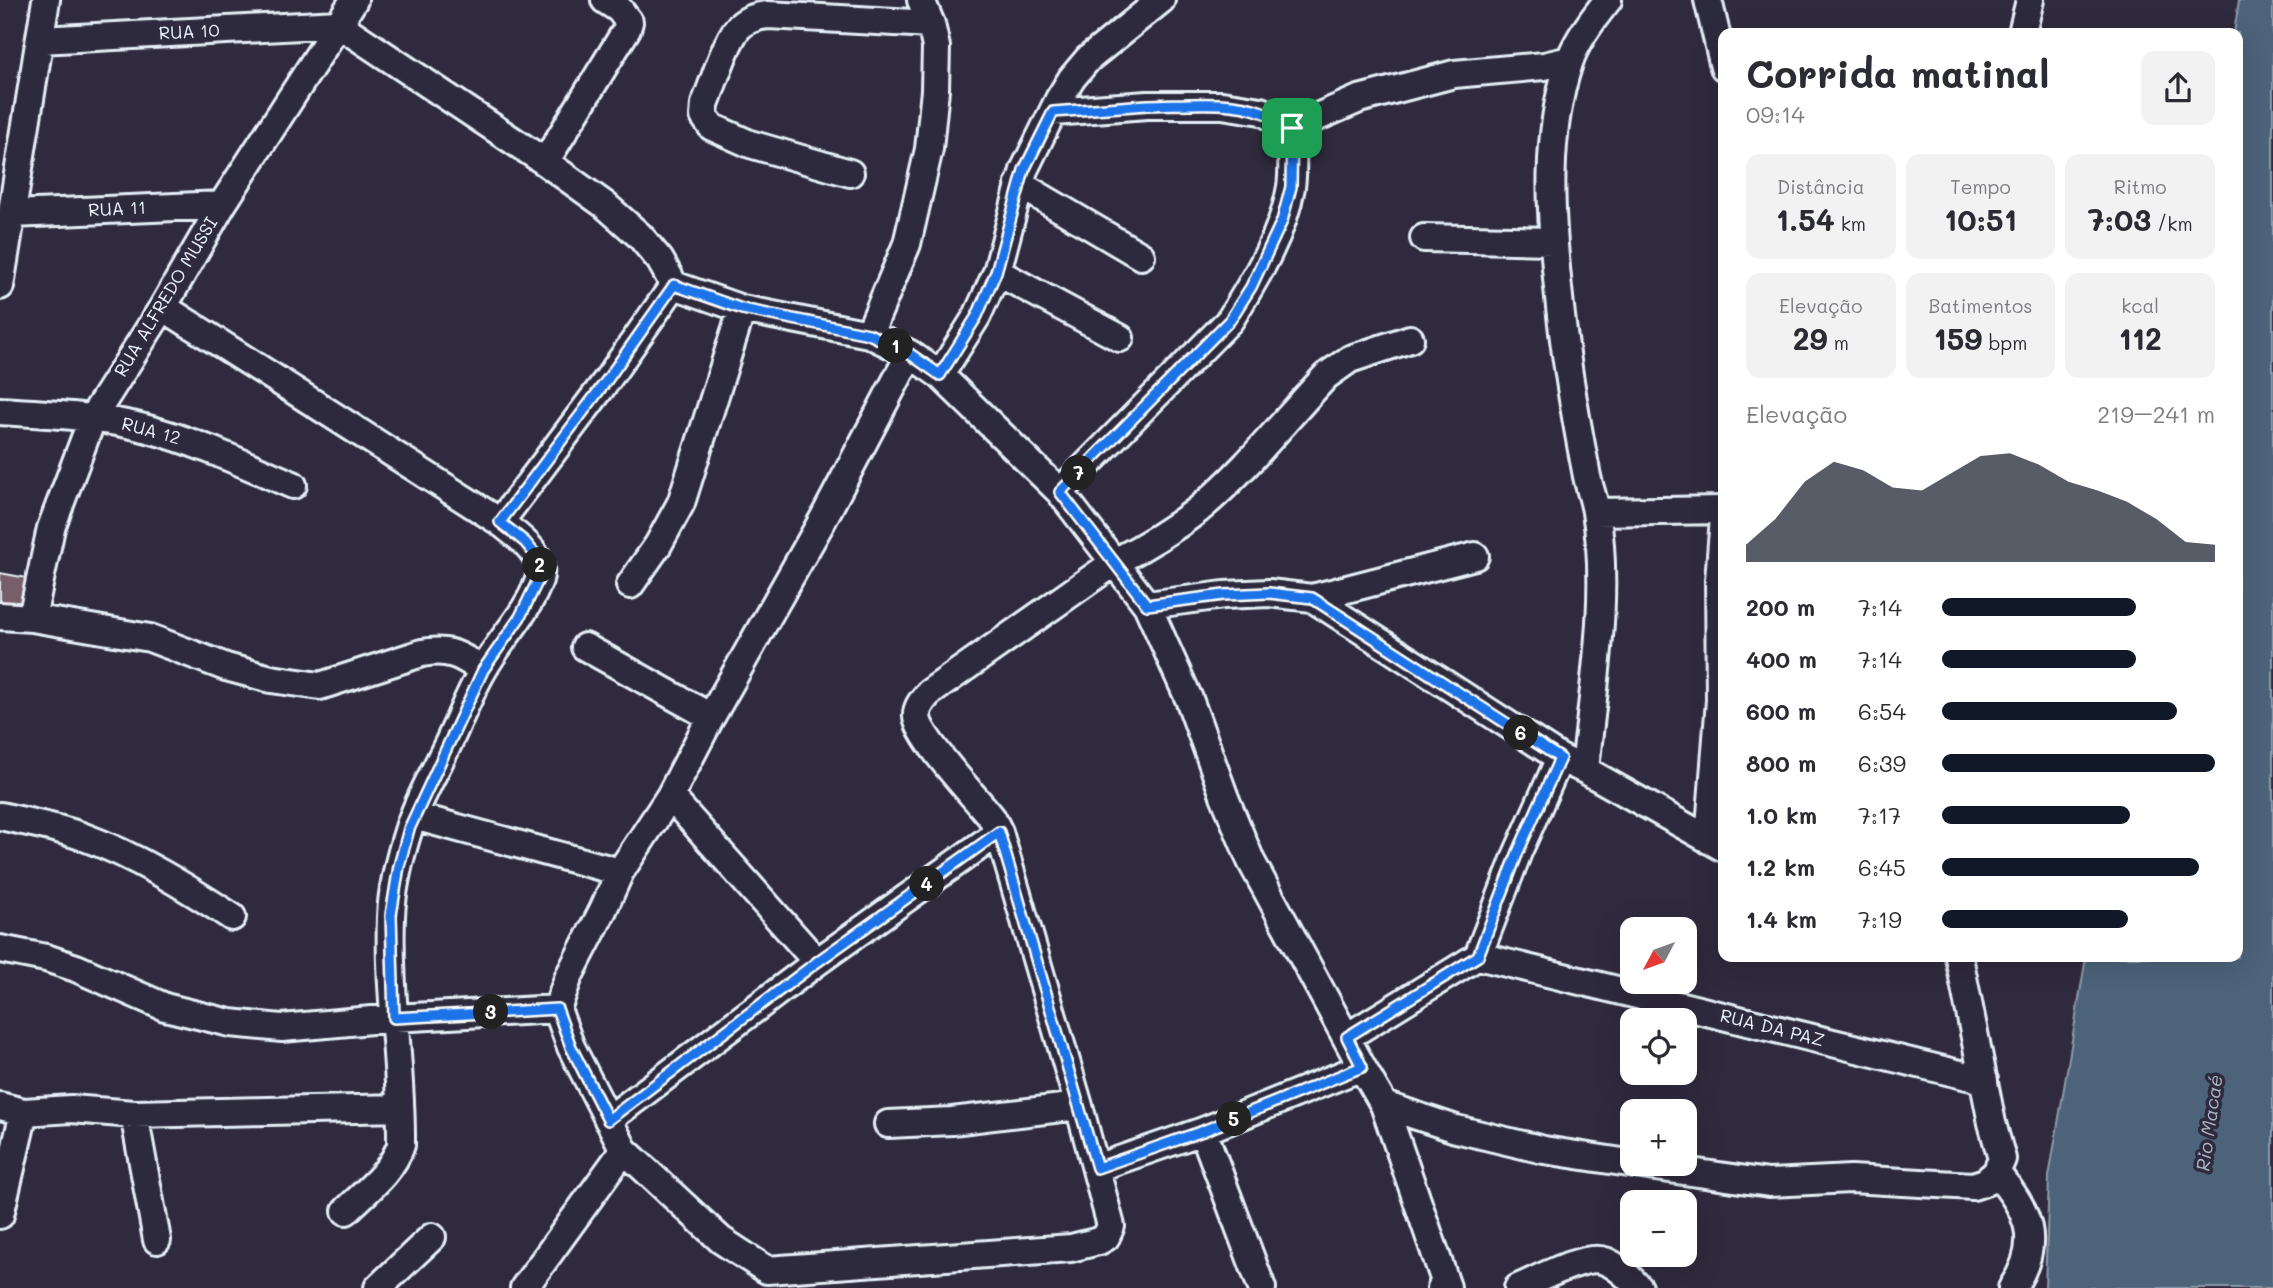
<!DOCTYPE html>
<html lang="pt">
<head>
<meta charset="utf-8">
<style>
  :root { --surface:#fff; --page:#f2f2f3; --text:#2b2b33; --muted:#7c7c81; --accent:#111827 }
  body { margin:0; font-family:Mali,sans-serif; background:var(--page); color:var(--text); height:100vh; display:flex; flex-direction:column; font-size:26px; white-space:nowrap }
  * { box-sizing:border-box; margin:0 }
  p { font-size:23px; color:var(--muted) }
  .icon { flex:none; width:38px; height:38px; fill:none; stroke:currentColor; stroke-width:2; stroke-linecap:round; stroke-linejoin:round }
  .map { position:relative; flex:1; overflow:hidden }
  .side { position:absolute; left:1718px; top:28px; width:525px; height:934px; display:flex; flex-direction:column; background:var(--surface); border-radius:14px; box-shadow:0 7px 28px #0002 }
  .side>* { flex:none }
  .needle { width:46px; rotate:229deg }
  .buttons { position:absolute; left:1620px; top:917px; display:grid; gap:14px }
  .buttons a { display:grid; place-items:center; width:77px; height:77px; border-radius:14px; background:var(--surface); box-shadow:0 7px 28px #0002; font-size:35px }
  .pin { position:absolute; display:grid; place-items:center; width:60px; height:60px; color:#fff; margin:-30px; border-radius:14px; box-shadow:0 4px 10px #0006 }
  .km { position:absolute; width:35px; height:35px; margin:-18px; border-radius:50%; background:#222; color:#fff; font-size:19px; line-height:35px; text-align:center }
  .round { display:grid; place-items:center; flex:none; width:74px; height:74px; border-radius:14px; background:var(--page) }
  .summary { display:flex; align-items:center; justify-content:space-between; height:119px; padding:0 28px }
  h1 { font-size:38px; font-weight:700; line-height:52px }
  .figures { display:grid; grid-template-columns:repeat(3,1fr); gap:10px; height:119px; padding:7px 28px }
  .figures div { display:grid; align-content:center; border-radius:14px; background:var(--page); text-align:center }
  .figures b { font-size:30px; font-weight:700 }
  .figures small { font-size:19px; font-weight:400 }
  .figures p { font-size:19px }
  .chart { height:196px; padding:14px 28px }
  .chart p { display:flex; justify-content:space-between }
  .chart svg { width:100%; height:126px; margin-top:7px; fill:var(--accent); opacity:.7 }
  ul { padding:0 28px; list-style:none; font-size:23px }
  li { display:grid; grid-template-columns:112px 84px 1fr; align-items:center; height:52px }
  li i { height:18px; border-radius:9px; background:var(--accent) }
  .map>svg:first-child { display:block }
  .water { fill:#4e637a; stroke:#8c9cac; stroke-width:2 }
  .building { fill:#775f6a; stroke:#e8f1f8; stroke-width:2 }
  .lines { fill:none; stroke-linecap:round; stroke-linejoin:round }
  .minor-casing { stroke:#e8f1f8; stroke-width:32 }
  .minor { stroke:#2f2a3d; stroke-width:26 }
  .route-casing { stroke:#fff; stroke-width:14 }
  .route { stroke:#1a73e8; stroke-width:9 }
  .labels { text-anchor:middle; stroke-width:7; stroke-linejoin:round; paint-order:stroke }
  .street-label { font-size:18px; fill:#e8f1f8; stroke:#2f2a3d }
  .water-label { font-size:19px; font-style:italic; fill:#aab8c6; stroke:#2f2a3d }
</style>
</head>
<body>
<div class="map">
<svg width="2273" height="1288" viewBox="0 0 2273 1288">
  <rect width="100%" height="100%" fill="#2f2a3d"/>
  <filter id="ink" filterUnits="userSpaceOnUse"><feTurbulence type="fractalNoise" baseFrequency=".0143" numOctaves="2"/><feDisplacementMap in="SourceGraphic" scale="14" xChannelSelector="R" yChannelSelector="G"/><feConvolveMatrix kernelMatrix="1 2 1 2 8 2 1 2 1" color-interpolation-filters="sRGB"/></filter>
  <g filter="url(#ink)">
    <path class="water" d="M2239 0H2273V1288H2045L2049 1177 2086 957H2238V33H2234Z"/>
    <path class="building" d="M0 573 27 578 22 609 0 606Z"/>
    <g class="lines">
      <defs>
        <path id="minor" d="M1708 0 1724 67
          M2022 33 2030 0
          M40 40 338 24 545 162 605 205 640 236 660 260 674 285 742 309 869 334 910 354 940 375 1060 492 1147 605 1189 699 1225 798 1251 861 1362 1067 1384 1105 1447 1287 1441 1288
          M1053 112 1147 105H1222L1261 111 1292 128 1359 99 1454 74 1544 66 1570 60
          M545 162 627 29 629 22 619 9 605 0
          M850 173 750 144 712 127 704 116 705 104C713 85 725 43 738 28 746 19 758 16 768 15L931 24
          M1019 184 1141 256
          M12 214 222 205
          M1424 238 1553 241
          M997 272 1120 338
          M0 286 46 0
          M163 307 500 522C517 536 547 554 539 580 528 613 500 639 483 670 469 694 459 721 447 746 434 773 418 800 409 828 400 856 392 888 391 917 388 993 402 1069 401 1145 391 1173 367 1190 346 1211
          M869 334 907 244 929 149 935 90 936 47 931 24 921 0
          M940 375 977 316 997 272 1024 170 1059 99 1072 78 1088 59 1161 0
          M0 411C50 414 100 416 148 429 198 442 246 465 293 485
          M1060 492 1230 320C1255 279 1283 235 1291 187 1294 168 1291 147 1292 128
          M1596 512 1724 510
          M500 522 607 380 674 285
          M630 585 658 545 681 503 742 309
          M1312 598 1475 556
          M1147 605 1224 595 1269 593 1312 598 1560 758 1585 770 1724 848
          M0 616 32 618 150 638 226 667 271 679 320 686 422 653C449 648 460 655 483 670
          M32 618 51 528 93 417 163 307 222 205 354 0
          M585 647 711 717
          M1585 770C1593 689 1610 593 1596 512 1594 498 1588 485 1586 471 1574 410 1564 349 1558 288 1550 212 1545 136 1569 63 1575 43 1595 16 1608 0
          M670 796 817 962
          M0 816C28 822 57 827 84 837 136 856 186 887 232 917
          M414 816 620 872
          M1709 840 1720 700 1719 580 1724 518
          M0 949 46 958 76 968 165 1007 230 1023 282 1028 394 1018 557 1009
          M1478 956 1984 1080
          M1347 1037 1478 956 1518 852 1560 758
          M1384 1105 1456 1129 1544 1150 1655 1167 1769 1183 1851 1179 1973 1186 1985 1182 1996 1173 2002 1159 1992 1123 1959 957
          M0 1106 24 1112 71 1109 134 1114 400 1108
          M134 1114 157 1240
          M608 1120 817 962 999 832
          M888 1124 952 1121 1079 1106
          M1203 1131 1262 1288
          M624 1150 721 1240 767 1270 1071 1248 1099 1241 1106 1237 1111 1226 1079 1106 999 832 992 818C976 798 919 738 917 717 916 707 923 700 929 693L1115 562C1144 547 1172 530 1198 510 1245 471 1284 421 1326 376L1350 359 1410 339
          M1096 1168 1203 1131 1362 1067
          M1996 1173C2029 1210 2043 1243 2012 1288
          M0 1215 24 1112
          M378 1288 432 1237
          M524 1288 624 1150 571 1047 557 1009 569 976 603 910 620 872 670 796 711 717 822 521 910 354
          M1518 1288C1537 1280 1586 1253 1605 1261 1618 1266 1630 1278 1639 1288"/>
      </defs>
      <use href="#minor" class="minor-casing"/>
      <use href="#minor" class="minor"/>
    </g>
  </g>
  <g class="lines" filter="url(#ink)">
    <defs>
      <path id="route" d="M1147 105C1181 105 1230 99 1262 112 1273 116 1282 123 1292 128L1291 187 1282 221 1251 287 1230 320 1060 492 1147 605 1224 595 1269 593 1312 598 1560 758 1518 852 1478 956 1347 1037 1362 1067 1203 1131 1097 1168 999 832 817 962 608 1120 571 1047 557 1009 394 1018 391 915 399 866 409 829 483 670 520 617 539 578 540 565 535 554 525 542 500 522 607 380 674 285 742 309 869 334 910 354 940 375 977 316 996 272 1024 170 1053 112Z"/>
    </defs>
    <use href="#route" class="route-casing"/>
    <use href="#route" class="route"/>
  </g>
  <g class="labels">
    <g class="street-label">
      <text transform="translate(189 32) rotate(-3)" y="6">RUA 10</text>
      <text transform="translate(117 209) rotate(-3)" y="6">RUA 11</text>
      <text transform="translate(166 297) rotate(-59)" y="6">RUA ALFREDO MUSSI</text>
      <text transform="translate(151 431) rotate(15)" y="6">RUA 12</text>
      <text transform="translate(1772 1028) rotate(14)" y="6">RUA DA PAZ</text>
    </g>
    <g class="water-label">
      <text transform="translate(2209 1123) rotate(-82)" y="7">Rio Macaé</text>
    </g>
  </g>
</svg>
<div class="buttons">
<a><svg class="needle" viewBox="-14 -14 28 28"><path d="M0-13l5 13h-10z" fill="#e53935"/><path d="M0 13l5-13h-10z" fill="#7c7c81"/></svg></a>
<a><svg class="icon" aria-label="locate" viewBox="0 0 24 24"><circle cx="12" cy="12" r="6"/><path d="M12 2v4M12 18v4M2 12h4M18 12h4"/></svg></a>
<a>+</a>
<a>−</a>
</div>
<div class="pin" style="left:1292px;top:128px;background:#1e9e55"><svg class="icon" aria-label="arrive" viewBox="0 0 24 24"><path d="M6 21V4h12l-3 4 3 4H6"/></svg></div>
<b class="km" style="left:896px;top:346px">1</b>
<b class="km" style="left:540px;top:565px">2</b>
<b class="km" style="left:491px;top:1012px">3</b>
<b class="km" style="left:927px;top:884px">4</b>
<b class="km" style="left:1234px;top:1119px">5</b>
<b class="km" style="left:1521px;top:733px">6</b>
<b class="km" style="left:1079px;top:473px">7</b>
<section class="side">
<div class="summary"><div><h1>Corrida matinal</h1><p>09:14</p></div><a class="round"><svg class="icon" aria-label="share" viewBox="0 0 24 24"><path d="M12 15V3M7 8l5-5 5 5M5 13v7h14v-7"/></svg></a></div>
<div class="figures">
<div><p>Distância</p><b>1.54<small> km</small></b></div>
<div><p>Tempo</p><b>10:51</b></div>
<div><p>Ritmo</p><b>7:03<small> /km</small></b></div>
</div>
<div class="figures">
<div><p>Elevação</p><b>29<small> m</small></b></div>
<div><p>Batimentos</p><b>159<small> bpm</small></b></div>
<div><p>kcal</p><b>112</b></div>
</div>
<div class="chart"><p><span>Elevação</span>219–241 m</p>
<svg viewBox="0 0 160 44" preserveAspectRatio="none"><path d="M0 44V38L10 29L20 16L30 9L40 12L50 18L60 19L70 13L80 7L90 6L100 10L110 16L120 19L130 23L140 29L150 37L160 38V44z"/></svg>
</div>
<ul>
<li><b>200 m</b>7:14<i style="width:71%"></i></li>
<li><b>400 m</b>7:14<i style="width:71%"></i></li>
<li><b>600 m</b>6:54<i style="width:86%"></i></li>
<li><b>800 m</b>6:39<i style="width:100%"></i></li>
<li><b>1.0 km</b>7:17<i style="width:69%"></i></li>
<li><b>1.2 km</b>6:45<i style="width:94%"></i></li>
<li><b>1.4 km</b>7:19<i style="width:68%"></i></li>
</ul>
</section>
</div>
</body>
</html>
